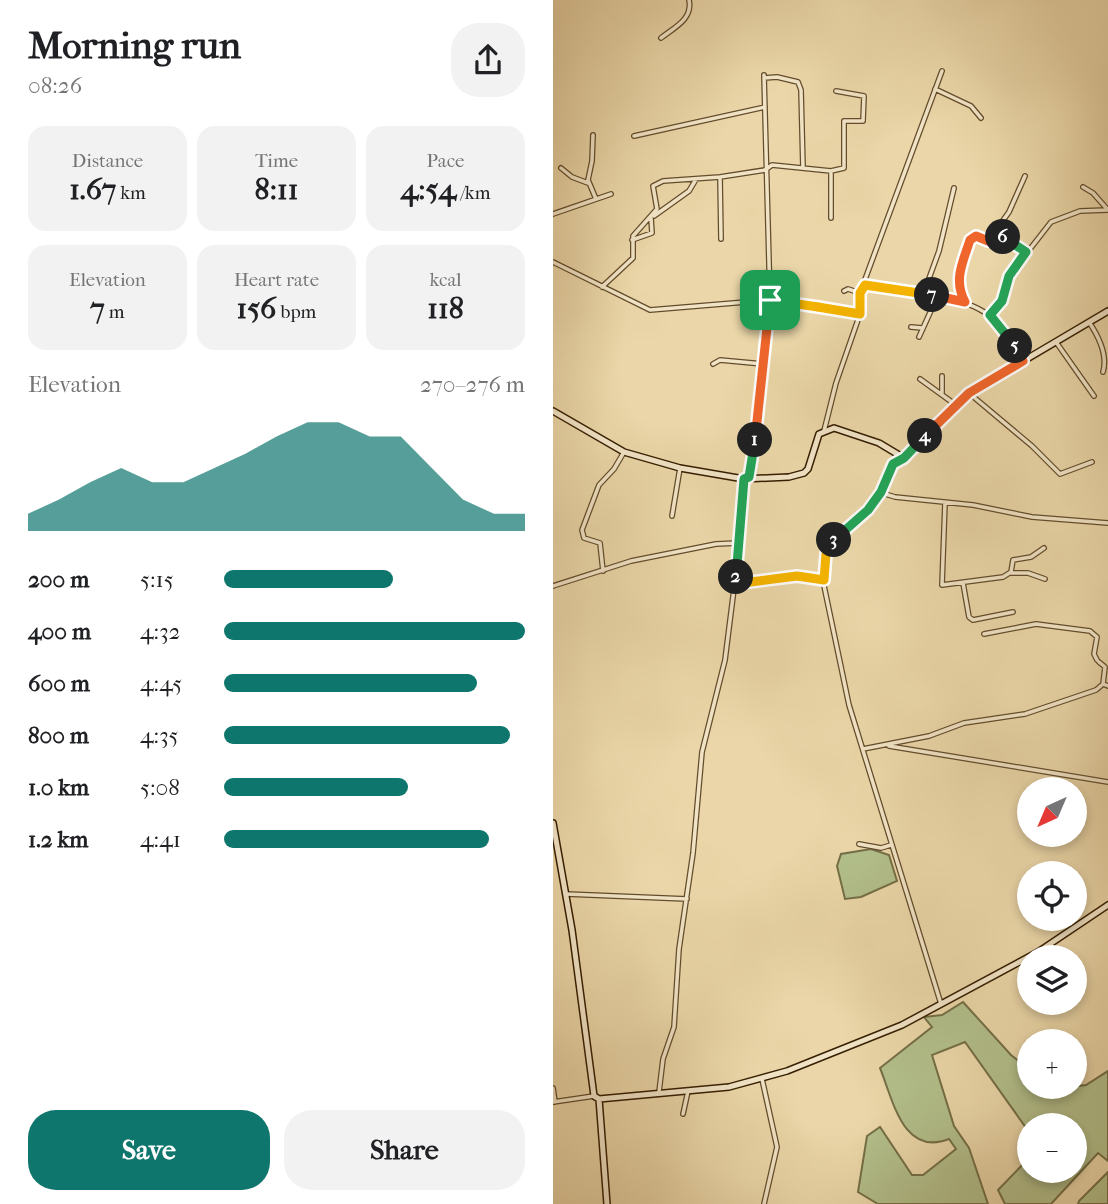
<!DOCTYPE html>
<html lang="en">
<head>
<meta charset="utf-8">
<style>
  :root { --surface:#fff; --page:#f2f2f2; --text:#202124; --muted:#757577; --accent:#0f766e }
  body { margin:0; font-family:"IM FELL French Canon",serif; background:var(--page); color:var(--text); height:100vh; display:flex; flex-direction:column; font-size:26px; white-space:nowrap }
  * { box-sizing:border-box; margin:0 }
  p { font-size:23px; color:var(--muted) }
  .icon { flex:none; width:38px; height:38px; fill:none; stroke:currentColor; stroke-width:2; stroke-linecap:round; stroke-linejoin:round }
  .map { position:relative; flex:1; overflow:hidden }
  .drawer { display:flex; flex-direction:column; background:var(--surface); width:553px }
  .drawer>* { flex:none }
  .needle { width:46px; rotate:224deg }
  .tools { position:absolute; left:464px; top:777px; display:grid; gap:14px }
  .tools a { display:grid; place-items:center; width:70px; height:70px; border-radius:50%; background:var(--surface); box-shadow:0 4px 10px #0003; font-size:35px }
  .pin { position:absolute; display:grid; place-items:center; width:60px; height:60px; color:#fff; margin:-30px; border-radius:14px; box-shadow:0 4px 10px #0006 }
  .km { position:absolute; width:35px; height:35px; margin:-18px; border-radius:50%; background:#222; color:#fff; font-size:19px; line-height:35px; text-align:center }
  .round { display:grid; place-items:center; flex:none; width:74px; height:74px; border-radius:28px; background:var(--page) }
  .headline { display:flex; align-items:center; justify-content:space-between; height:119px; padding:0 28px }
  h1 { font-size:38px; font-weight:700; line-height:52px }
  .stats { display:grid; grid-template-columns:repeat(3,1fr); gap:10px; height:119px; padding:7px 28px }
  .stats div { display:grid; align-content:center; border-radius:18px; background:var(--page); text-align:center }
  .stats b { font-size:30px; font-weight:700 }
  .stats small { font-size:19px; font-weight:400 }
  .stats p { font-size:19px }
  .chart { height:196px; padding:14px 28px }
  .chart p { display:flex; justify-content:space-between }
  .chart svg { width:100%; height:126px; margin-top:7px; fill:var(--accent); opacity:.7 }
  .button { display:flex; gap:14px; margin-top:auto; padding:14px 28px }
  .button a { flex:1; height:80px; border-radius:28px; background:var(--accent); color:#fff; font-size:28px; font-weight:700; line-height:80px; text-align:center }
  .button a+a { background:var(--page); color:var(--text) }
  ul { padding:0 28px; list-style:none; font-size:23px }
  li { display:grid; grid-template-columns:112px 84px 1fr; align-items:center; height:52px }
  li i { height:18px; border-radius:9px; background:var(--accent) }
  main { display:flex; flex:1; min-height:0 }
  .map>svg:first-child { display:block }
  .green { fill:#b2bf8b; stroke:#746e46; stroke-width:2 }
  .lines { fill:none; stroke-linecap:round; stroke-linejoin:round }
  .street-casing { stroke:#634c2c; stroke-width:6 }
  .secondary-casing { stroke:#361e02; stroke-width:8 }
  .street { stroke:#f1e4c6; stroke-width:3.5 }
  .secondary { stroke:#f1e4c6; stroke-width:5 }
  .split-1-casing { stroke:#fff; stroke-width:14 }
  .split-2-casing { stroke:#fff; stroke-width:14 }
  .split-3-casing { stroke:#fff; stroke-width:14 }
  .split-4-casing { stroke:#fff; stroke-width:14 }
  .split-5-casing { stroke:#fff; stroke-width:14 }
  .split-6-casing { stroke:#fff; stroke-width:14 }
  .split-7-casing { stroke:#fff; stroke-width:14 }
  .split-8-casing { stroke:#fff; stroke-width:14 }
  .split-9-casing { stroke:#fff; stroke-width:14 }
  .split-1 { stroke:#f0652b; stroke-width:9 }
  .split-2 { stroke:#22a559; stroke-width:9 }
  .split-3 { stroke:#f5b400; stroke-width:9 }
  .split-4 { stroke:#22a559; stroke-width:9 }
  .split-5 { stroke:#f0652b; stroke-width:9 }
  .split-6 { stroke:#22a559; stroke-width:9 }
  .split-7 { stroke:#f0652b; stroke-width:9 }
  .split-8 { stroke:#f5b400; stroke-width:9 }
  .split-9 { stroke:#f5b400; stroke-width:9 }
</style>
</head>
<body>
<main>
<section class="drawer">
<div class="headline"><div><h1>Morning run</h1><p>08:26</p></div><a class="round"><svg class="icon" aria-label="share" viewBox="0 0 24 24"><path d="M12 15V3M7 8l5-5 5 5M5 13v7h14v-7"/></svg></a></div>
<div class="stats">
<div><p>Distance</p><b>1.67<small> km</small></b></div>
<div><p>Time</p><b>8:11</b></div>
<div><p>Pace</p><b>4:54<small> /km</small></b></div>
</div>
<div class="stats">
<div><p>Elevation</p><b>7<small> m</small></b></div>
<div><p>Heart rate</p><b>156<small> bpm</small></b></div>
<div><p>kcal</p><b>118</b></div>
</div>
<div class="chart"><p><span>Elevation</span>270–276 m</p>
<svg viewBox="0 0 160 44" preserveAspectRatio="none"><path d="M0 44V38L10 33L20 27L30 22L40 27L50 27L60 22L70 17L80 11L90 6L100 6L110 11L120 11L130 22L140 33L150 38L160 38V44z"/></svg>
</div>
<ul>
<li><b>200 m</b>5:15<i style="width:56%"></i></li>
<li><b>400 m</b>4:32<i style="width:100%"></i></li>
<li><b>600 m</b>4:45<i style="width:84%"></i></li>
<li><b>800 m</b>4:35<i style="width:95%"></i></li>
<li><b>1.0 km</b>5:08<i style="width:61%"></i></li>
<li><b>1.2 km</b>4:41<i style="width:88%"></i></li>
</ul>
<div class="button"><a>Save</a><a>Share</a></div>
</section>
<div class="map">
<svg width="555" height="1204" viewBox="0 0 555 1204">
  <rect width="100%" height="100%" fill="#ead6a8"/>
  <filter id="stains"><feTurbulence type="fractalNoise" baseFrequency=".00286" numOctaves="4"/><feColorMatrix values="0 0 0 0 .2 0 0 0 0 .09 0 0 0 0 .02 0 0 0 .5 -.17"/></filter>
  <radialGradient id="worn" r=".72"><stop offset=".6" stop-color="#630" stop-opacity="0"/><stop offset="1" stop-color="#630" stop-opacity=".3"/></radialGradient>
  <path class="green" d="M318 849 336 855 344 881 308 897 292 899 284 866 288 854Z
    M410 1002 458 1055 476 1069V1087H497L500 1089 533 1085 555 1071V1161L545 1153 498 1204H452L445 1190 476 1158V1171H522V1125H476V1132L412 1042 379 1055 401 1126 416 1148 435 1204H325L305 1192 314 1136 327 1127 359 1175H370L403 1149 396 1139C350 1157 340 1100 327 1068L379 1027 371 1017 389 1015Z
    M555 1172V1204H525L526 1201Z"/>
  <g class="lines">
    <defs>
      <path id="street" d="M108 38C122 27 140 19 136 0
        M211 78 224 77 245 82 248 90 250 168
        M382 89 418 106 428 118
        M40 135 39 161 35 180 43 199
        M81 136 212 107
        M8 168 19 177 35 183
        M530 187 540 193 555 210
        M0 214 58 194
        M101 216 136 191 142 181
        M278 218V171
        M443 232 473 252
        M168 239 167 177 212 170 219 165 278 171 291 168V121H310L311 96 283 91
        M79 240 99 233 98 218
        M0 262 97 310 217 300 244 302 307 314
        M312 284C332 288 352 292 372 295 420 300 449 313 469 361
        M49 287 80 258V236L104 209 100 186 110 181 167 177
        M291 291 295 289 307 293
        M370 295 386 251 401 188
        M412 302C403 285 406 246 423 236L436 240 456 212 472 176
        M437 315 449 301 456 276 498 222 527 211 555 210
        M536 322C546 337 555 355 550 372
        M358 327 369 328
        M366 337 385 295
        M503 342 541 396
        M160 364 167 360 210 364
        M389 376V393
        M367 379 403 405
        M417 394 479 446 507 474 539 462
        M271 431 283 383 307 314V293L389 71
        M350 458 340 464 328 492 315 510 275 547 270 581 296 705 388 1004
        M196 477 217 300 211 75
        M329 493 342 497 420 505 479 517 555 523
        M392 503 389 585 450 577 458 572 460 560 478 557 491 548
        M119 516 127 468
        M50 571 47 543 31 538 29 530 46 485 61 469 71 452
        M458 573H475L492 579
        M410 583 416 617 420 620 460 612
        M182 584 244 576 269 580
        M0 586 78 561 163 544 185 543
        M431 634 483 624 537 631 544 637 541 654 544 660
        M546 662 552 667 550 684
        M336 746 555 782
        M310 749 376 736 411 723 472 714 543 690 550 684 555 686
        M306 844 328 848 338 845
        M13 894 134 899
        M209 1079 224 1147 211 1204
        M0 1088 2 1102
        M106 1092 110 1059 121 1027 126 949 140 853 149 752 172 660 184 565 191 479
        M0 1102 41 1096
        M130 1114 135 1091"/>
      <path id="secondary" d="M0 411 71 452 127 468 191 479 236 477 251 473 255 469 266 434 281 428 326 443 351 458 416 393 555 311
        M0 823 19 930 41 1096 46 1099 54 1204
        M46 1099 176 1087 234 1071 349 1025 485 952 555 905"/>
    </defs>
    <use href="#street" class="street-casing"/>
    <use href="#secondary" class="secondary-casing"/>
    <use href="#street" class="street"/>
    <use href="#secondary" class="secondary"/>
  </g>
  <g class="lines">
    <defs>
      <path id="split-1" d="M202 440 217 300"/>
      <path id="split-2" d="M183 577 191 479 196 477 202 440"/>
      <path id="split-3" d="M183 577 182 584 244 576 271 580 273 554 281 540"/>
      <path id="split-4" d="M281 540 315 510 328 492 340 464 351 458 372 436"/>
      <path id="split-5" d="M372 436 416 393 470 361 462 346"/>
      <path id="split-6" d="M450 237 473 252 456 276 449 301 437 315 462 346"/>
      <path id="split-7" d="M379 295 412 302C400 280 410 262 417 240L423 236 435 241 443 232 450 237"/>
      <path id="split-8" d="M265 307 307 314V293L312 285 379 295"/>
      <path id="split-9" d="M217 300 265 307"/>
    </defs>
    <use href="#split-1" class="split-1-casing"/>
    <use href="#split-2" class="split-2-casing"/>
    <use href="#split-3" class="split-3-casing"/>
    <use href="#split-4" class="split-4-casing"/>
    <use href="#split-5" class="split-5-casing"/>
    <use href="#split-6" class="split-6-casing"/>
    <use href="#split-7" class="split-7-casing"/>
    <use href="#split-8" class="split-8-casing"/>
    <use href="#split-9" class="split-9-casing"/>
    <use href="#split-1" class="split-1"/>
    <use href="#split-2" class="split-2"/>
    <use href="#split-3" class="split-3"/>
    <use href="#split-4" class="split-4"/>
    <use href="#split-5" class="split-5"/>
    <use href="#split-6" class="split-6"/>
    <use href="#split-7" class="split-7"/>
    <use href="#split-8" class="split-8"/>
    <use href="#split-9" class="split-9"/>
  </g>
  <rect width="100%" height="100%" filter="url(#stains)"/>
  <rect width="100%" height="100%" fill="url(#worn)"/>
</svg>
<div class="tools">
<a><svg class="needle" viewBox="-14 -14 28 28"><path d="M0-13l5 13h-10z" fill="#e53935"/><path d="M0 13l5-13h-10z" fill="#757577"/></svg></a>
<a><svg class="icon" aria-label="locate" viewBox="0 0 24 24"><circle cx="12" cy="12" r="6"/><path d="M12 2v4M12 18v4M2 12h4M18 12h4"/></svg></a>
<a><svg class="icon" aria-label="layers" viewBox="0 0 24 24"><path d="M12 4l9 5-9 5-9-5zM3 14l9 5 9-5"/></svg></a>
<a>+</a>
<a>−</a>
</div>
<div class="pin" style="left:217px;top:300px;background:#1e9e55"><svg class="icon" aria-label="arrive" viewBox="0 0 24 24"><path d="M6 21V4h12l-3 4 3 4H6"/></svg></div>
<b class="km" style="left:202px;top:440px">1</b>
<b class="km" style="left:183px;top:577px">2</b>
<b class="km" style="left:281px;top:540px">3</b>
<b class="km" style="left:372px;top:436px">4</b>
<b class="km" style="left:462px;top:346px">5</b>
<b class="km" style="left:450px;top:237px">6</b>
<b class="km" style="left:379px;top:295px">7</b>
</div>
</main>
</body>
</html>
